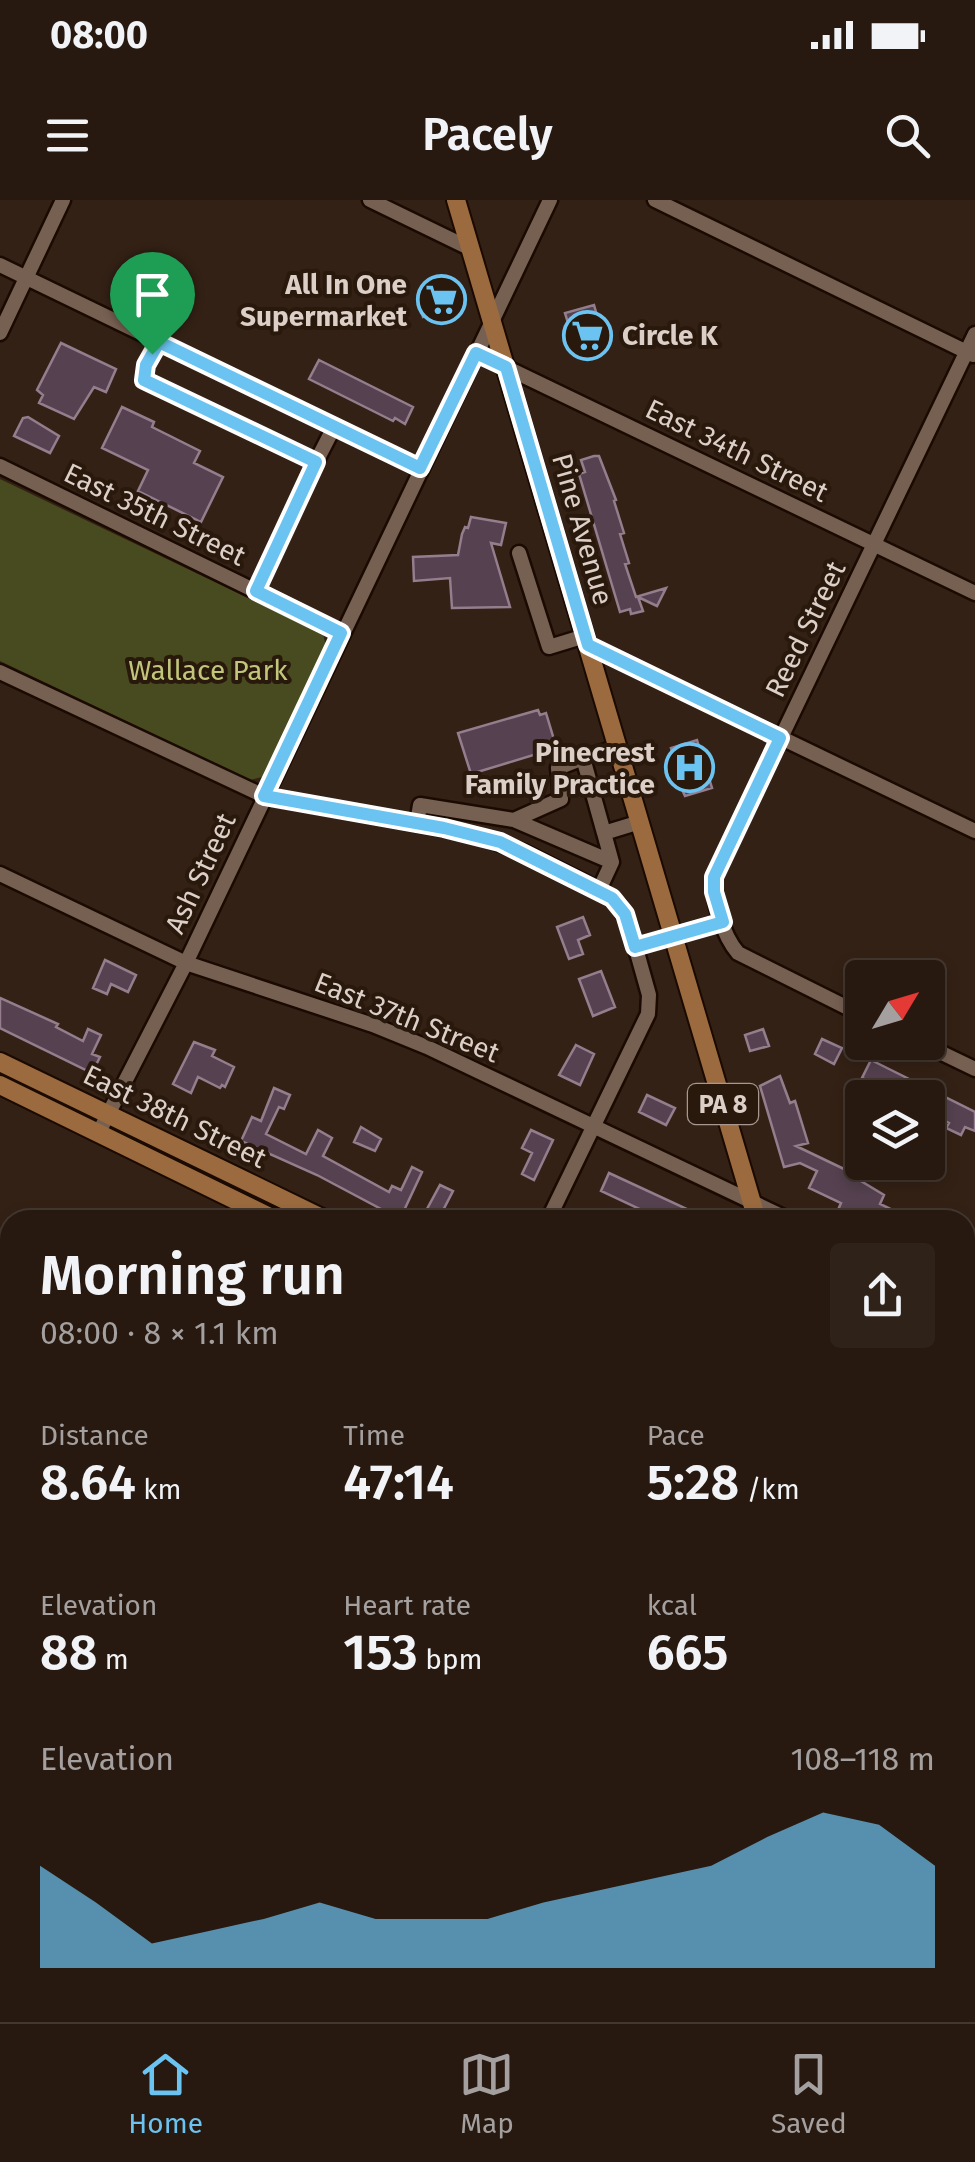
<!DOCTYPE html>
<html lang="en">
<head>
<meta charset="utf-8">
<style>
  :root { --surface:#271910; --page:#2f2219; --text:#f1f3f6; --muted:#a4a09f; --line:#433830; --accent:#6bc3f2 }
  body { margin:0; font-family:"Fira Sans",sans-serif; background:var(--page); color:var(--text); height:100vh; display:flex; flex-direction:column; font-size:38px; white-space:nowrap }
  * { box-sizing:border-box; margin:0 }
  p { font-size:32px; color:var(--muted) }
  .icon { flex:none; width:55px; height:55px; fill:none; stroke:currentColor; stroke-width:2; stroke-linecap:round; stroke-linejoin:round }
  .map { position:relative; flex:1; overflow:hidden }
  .sheet { position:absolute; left:0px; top:1010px; width:975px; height:812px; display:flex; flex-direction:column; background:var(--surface); border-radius:30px 30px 0 0; box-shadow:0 5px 15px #0003,0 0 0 2px var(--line) }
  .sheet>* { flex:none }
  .needle { width:65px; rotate:52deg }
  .controls { position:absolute; left:845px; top:760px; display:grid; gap:20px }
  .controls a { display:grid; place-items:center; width:100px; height:100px; border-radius:10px; background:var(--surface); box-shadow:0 5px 15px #0003,0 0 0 2px var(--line); font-size:50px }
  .pin { position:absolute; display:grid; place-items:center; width:85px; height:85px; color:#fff; margin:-102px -42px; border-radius:50% 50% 50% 0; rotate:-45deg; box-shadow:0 0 10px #0007 }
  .pin .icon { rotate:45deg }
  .round { display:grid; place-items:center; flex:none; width:105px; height:105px; border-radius:10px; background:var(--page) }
  .head { display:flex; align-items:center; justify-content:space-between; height:170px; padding:0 40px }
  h1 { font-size:55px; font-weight:600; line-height:75px }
  .stats { display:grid; grid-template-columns:repeat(3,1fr); gap:15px; height:170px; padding:10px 40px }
  .stats div { display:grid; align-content:center }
  .stats b { font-size:50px; font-weight:600 }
  .stats small { font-size:28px; font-weight:400 }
  .stats p { font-size:28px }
  .chart { height:280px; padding:20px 40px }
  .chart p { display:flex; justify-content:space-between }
  .chart svg { width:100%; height:180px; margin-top:10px; fill:var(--accent); opacity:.7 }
  .status { display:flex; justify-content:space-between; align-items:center; height:70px; padding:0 50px; background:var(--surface); direction:ltr }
  .status svg { height:28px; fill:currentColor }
  header { display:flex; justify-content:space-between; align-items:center; height:130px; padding:0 40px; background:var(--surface); font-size:45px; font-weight:600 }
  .menu { display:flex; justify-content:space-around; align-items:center; height:140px; border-top:2px solid var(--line); background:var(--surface); font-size:28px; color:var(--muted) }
  .menu a { display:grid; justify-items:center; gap:5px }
  .menu .selected { color:var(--accent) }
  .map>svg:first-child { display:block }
  .green { fill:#484b1f }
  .building { fill:#55414f; stroke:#947e8e; stroke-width:2.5 }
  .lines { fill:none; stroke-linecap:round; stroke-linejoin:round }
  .minor-casing { stroke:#1b0a02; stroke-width:19 }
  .major-casing { stroke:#1b0a02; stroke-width:22 }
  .minor { stroke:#766052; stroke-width:14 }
  .major { stroke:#9b6b3f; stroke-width:18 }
  .route-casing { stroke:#fff; stroke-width:20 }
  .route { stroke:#6bc3f2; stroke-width:12 }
  .labels { text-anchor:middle; stroke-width:8; stroke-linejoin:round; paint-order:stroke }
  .shield { fill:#29180c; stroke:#a6988f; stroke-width:2.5 }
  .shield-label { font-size:25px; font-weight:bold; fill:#dccfc7 }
  .poi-label { font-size:28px; font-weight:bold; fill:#dccfc7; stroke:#29180c; text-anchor:end }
  .street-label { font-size:28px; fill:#dccfc7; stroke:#29180c }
  .park-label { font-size:28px; fill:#c0c67a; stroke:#29180c }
</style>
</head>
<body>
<div class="status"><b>08:00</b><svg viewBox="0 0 49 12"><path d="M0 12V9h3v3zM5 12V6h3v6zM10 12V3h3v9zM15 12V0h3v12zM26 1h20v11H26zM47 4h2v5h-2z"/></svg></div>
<header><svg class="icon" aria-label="menu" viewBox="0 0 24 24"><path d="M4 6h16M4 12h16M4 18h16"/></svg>Pacely<svg class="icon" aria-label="search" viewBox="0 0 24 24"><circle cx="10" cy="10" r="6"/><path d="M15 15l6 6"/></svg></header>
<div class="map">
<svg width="975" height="1822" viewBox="0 0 975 1822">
  <rect width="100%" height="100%" fill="#342115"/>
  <path class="green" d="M0 279 323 434 326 446 262 577 250 580 0 461Z"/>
  <path class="building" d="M456 82 463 105 423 117 418 100 426 98 424 92Z
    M594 105 605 144 577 152 565 113Z
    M61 143 116 169 106 192 94 187 74 219 39 203 43 195 37 190Z
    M319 160 413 207 405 224 395 218 393 221 309 179Z
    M122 207 154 222 152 227 200 251 194 263 223 277 201 322 138 291 148 270 102 248Z
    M28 217 59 236 50 253 14 236 23 218Z
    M594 256H599L616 300 614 301 624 333 620 334 629 363 625 364 636 397 666 388 657 406 638 397 643 411 631 414 630 409 620 412 579 274 585 272 581 260Z
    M471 317 506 323 501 345 491 343 510 407 452 408 450 378 414 381 413 357 458 355 462 334 465 327 468 328Z
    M538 510 540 515 546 513 555 543 549 545 550 550 471 574 458 533Z
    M697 540 712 588 685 596 671 566 676 565 671 548Z
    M583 717 590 735 578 740 583 754 569 759 557 727Z
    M105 760 136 775 128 792 111 784 107 794 93 788Z
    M601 771 615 807 593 816 579 779Z
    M0 798 58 824 56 827 83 841 88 829 101 835 92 854 100 857 92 873 0 828Z
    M763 829 769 846 750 851 745 835Z
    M822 839 842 848 834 864 815 854Z
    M194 842 215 850 212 856 234 867 225 887 222 885 220 888 198 877 191 893 173 884Z
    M576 845 594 854 580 885 559 875Z
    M871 860 975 912V931L965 927 961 935 946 928 949 923 928 912V898H885L888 890 862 878Z
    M780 876 790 903 795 901 808 943 796 946 844 969 862 934V964L856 978 884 995 880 1004 897 1012 893 1020H874L858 1012 854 1018 838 1010 841 1003 809 988 817 971 800 963 784 967 760 886Z
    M274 888 290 895 284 909 279 907 266 934 306 954 318 930 332 938 323 956 389 992 392 986 401 990 412 967 422 972 400 1019 317 975 241 941 252 917 261 921Z
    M647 895 675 908 666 925 639 912Z
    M361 927 381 939 375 951 354 942Z
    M531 930 553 940 534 980 522 974 532 953 522 948Z
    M609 973 687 1009 682 1020H640L644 1011 601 991Z
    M440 985 453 991 438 1020H421Z"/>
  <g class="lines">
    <defs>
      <path id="minor" d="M370 0 471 49
        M655 0 973 155
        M0 65 420 268
        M0 133 63 0
        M159 143 146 165 144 180 316 262 334 227
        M476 153 975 393
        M0 266 341 433
        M519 353 549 447 585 436
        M256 391 316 262
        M588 445 975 631
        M0 472 264 596 472 634 524 652 602 691 619 705 629 724 649 795 648 814 548 1020
        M618 547 583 558 604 633 640 622
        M514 620 561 599 558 568 583 558
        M417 623 420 605 514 620 612 662
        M0 674 186 763 373 825 427 847 790 1020
        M599 690 612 662 604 633
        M635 747 723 721
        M862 815 738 753C723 736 712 699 714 677L975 134
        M919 842 975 869
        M99 932 186 763 550 0
        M965 1104 975 1109
        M0 1169 5 1191 0 1212
        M965 1170 975 1149
        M0 1494 10 1499
        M0 1737 10 1732
        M356 1812 361 1822
        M604 1812 624 1822
        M653 1813 670 1822
        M158 1822 163 1812"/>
      <path id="major" d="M456 0 757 1020
        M0 862 326 1020
        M0 885 276 1020
        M965 1342 975 1346
        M965 1750 975 1773"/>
    </defs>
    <use href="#minor" class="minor-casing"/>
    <use href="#major" class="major-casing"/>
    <use href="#minor" class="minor"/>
    <use href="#major" class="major"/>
  </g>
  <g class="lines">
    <defs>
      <path id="route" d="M159 142 420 268 476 153 506 167 588 445 780 538 714 677V692L723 722 635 747 625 714 612 698 500 642 444 628 264 596 341 433 256 391 316 262 144 180 146 165Z"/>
    </defs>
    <use href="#route" class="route-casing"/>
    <use href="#route" class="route"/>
  </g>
  <defs>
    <symbol id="supermarket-ring" viewBox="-11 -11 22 22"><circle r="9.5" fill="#29180c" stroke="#6bc3f2" stroke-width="1.5"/><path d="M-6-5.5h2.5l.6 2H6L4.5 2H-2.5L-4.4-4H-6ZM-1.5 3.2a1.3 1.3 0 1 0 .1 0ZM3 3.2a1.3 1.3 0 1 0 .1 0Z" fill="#6bc3f2"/></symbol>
    <symbol id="hospital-ring" viewBox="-11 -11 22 22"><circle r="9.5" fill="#29180c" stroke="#6bc3f2" stroke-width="1.5"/><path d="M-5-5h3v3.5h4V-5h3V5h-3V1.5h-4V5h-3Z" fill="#6bc3f2"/></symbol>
  </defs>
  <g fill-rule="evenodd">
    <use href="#supermarket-ring" x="414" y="72" width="55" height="55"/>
    <use href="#supermarket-ring" x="560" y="108" width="55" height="55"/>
    <use href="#hospital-ring" x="662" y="540" width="55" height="55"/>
  </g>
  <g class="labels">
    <rect class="shield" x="688" y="884" width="70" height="40" rx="8"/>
    <g class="shield-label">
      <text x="723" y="913">PA 8</text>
    </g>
    <g class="poi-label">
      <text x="407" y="94">All In One<tspan x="407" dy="32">Supermarket</tspan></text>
      <text x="622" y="145" text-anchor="start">Circle K</text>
      <text x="655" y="562">Pinecrest<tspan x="655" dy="32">Family Practice</tspan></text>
    </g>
    <g class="street-label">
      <text transform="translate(737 250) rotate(26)" y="10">East 34th Street</text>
      <text transform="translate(155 314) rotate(26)" y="10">East 35th Street</text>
      <text transform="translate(583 329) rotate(74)" y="10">Pine Avenue</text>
      <text transform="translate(805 429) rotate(-64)" y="10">Reed Street</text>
      <text transform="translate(200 673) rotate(-65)" y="10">Ash Street</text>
      <text transform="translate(407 817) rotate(22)" y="10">East 37th Street</text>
      <text transform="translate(175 916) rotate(26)" y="10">East 38th Street</text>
    </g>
    <g class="park-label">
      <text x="208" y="480">Wallace Park</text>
    </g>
  </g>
</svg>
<div class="controls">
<a><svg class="needle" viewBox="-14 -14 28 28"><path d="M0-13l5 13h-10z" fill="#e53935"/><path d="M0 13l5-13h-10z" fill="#a4a09f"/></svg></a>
<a><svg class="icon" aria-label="layers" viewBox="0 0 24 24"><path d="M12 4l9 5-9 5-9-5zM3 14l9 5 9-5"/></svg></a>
</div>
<div class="pin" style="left:152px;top:154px;background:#1e9e55"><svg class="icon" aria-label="arrive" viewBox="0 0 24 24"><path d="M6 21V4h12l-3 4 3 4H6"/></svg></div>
<section class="sheet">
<div class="head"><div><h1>Morning run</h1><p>08:00 · 8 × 1.1 km</p></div><a class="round"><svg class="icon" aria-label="share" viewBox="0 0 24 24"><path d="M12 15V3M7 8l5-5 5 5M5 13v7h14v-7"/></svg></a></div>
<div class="stats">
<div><p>Distance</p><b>8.64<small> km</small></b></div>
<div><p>Time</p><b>47:14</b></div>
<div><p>Pace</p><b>5:28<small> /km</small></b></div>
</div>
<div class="stats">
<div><p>Elevation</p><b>88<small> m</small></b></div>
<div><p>Heart rate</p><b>153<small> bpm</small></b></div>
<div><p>kcal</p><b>665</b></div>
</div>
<div class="chart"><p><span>Elevation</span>108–118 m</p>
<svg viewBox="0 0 160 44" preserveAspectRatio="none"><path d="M0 44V19L10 28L20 38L30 35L40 32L50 28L60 32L70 32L80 32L90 28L100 25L110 22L120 19L130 12L140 6L150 9L160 19V44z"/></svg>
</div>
</section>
</div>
<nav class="menu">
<a class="selected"><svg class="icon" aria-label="home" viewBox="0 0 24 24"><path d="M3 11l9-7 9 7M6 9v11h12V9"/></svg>Home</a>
<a><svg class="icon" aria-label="map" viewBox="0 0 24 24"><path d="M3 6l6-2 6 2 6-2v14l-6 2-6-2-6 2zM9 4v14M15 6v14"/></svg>Map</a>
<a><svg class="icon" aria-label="saved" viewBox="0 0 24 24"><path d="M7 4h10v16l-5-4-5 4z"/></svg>Saved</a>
</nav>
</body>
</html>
